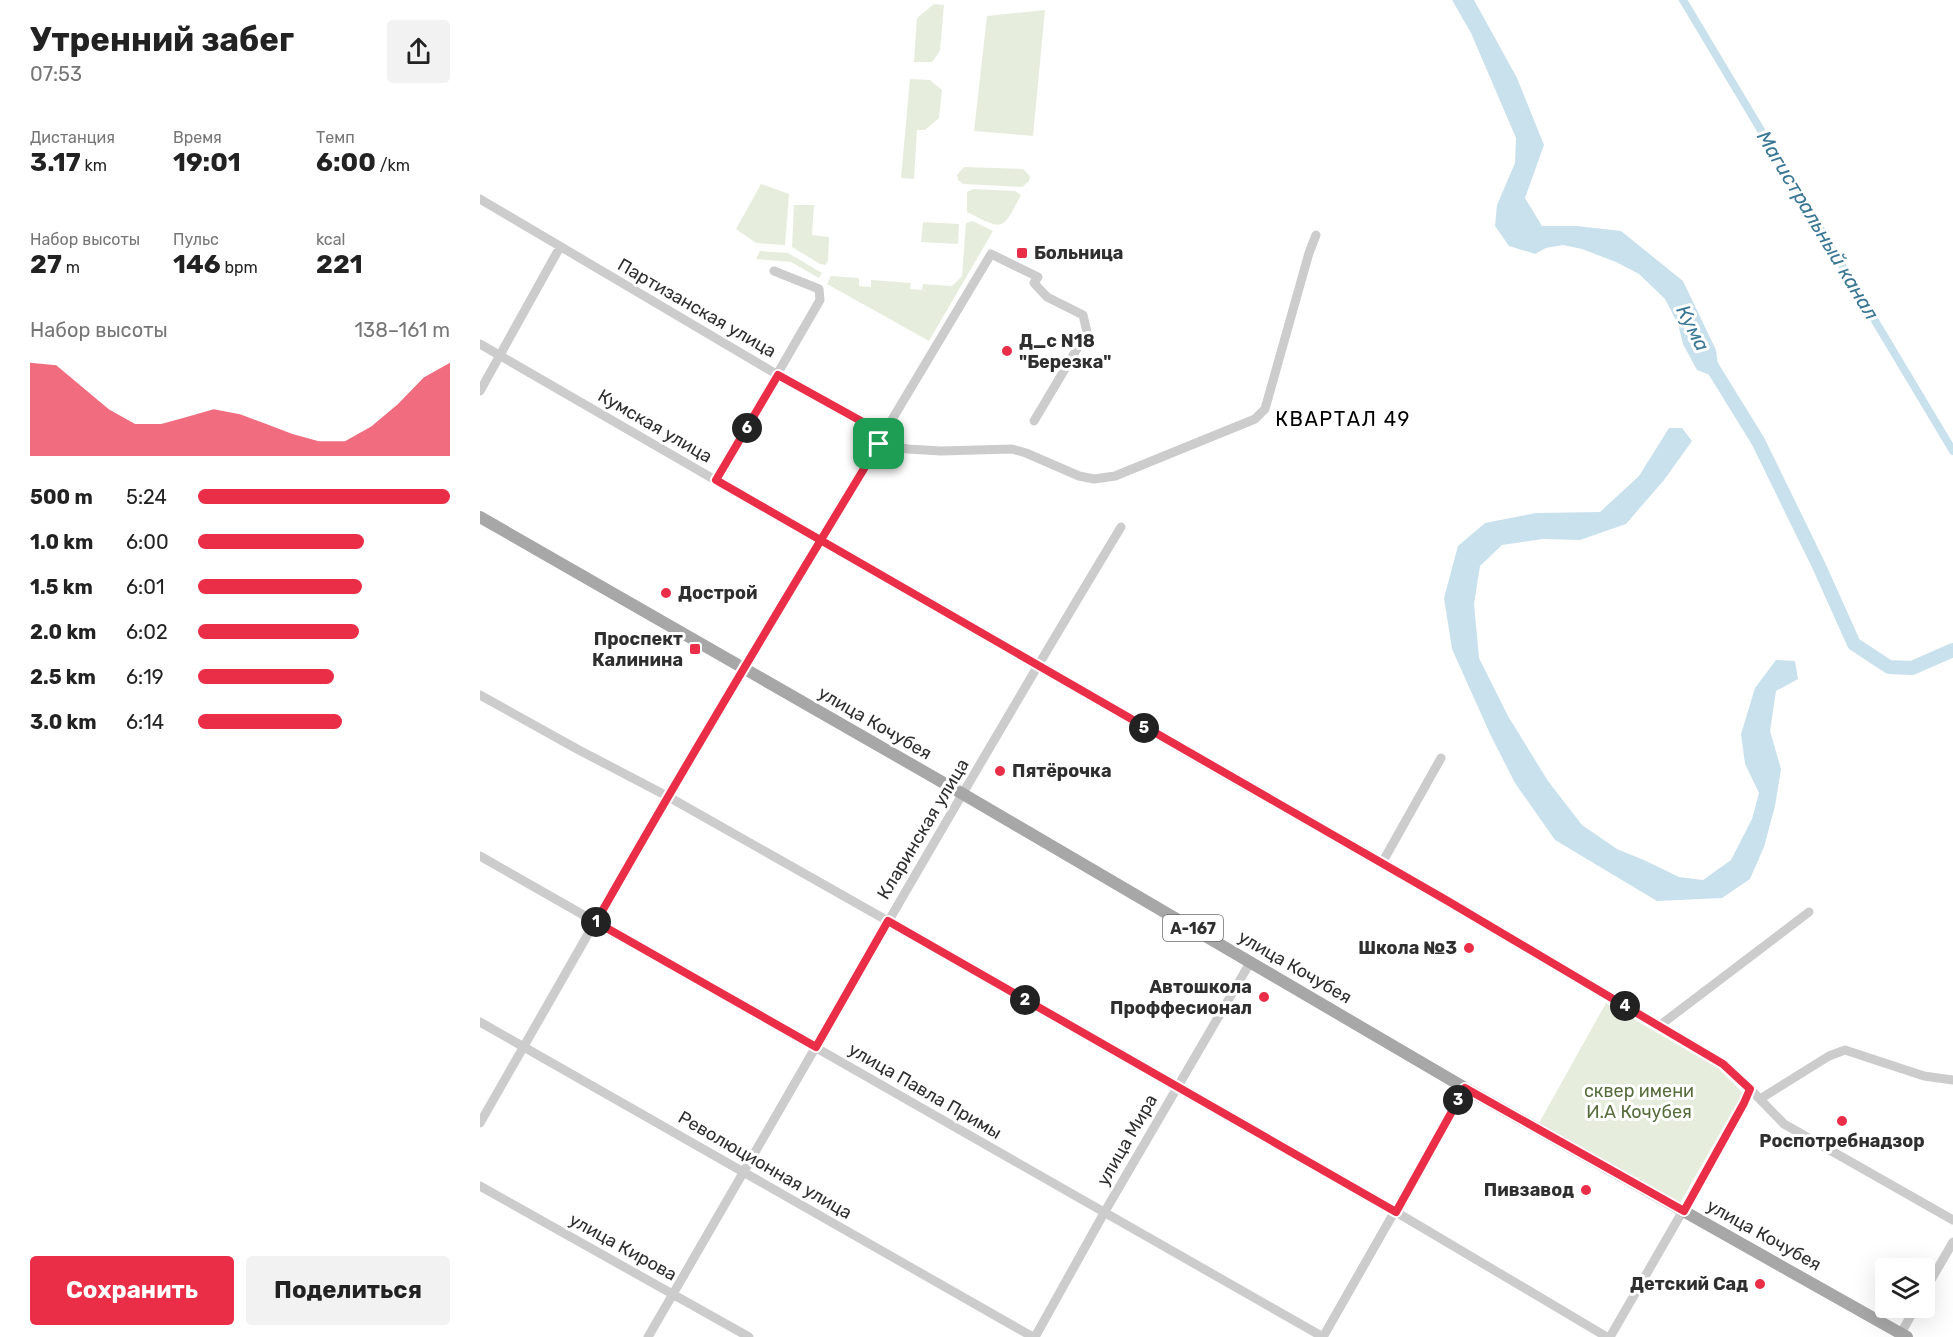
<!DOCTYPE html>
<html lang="ru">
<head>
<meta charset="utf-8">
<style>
  :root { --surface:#fff; --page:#f2f2f2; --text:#222; --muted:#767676; --accent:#ea2e48 }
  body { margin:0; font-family:Rubik,sans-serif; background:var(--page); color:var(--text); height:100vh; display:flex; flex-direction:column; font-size:22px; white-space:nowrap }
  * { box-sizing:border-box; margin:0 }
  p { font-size:20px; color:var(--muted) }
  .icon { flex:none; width:33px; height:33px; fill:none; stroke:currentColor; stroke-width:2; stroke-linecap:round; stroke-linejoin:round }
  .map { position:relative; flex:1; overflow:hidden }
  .details { display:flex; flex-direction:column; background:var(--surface); width:480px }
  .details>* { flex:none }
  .buttons { position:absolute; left:1395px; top:1258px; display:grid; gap:12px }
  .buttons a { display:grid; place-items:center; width:60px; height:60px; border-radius:6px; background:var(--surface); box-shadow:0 6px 24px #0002; font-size:30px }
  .pin { position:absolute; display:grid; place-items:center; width:51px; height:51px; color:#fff; margin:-26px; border-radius:12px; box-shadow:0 3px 9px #0006 }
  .km { position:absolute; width:30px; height:30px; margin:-15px; border-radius:50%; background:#222; color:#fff; font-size:16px; line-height:30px; text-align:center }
  .round { display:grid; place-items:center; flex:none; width:63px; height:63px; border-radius:6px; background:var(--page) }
  .headline { display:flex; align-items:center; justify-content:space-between; height:102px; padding:0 30px }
  h1 { font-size:33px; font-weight:700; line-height:45px }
  .figures { display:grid; grid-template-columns:repeat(3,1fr); gap:9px; height:102px; padding:6px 30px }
  .figures div { display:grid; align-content:center }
  .figures b { font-size:26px; font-weight:700 }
  .figures small { font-size:16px; font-weight:400 }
  .figures p { font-size:16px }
  .chart { height:168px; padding:12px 30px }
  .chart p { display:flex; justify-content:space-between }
  .chart svg { width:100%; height:108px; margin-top:6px; fill:var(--accent); opacity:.7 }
  .action { display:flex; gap:12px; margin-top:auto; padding:12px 30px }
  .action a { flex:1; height:69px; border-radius:6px; background:var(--accent); color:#fff; font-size:24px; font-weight:700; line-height:69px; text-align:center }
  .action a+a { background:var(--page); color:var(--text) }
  ul { padding:0 30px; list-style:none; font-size:20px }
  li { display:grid; grid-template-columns:96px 72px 1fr; align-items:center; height:45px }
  li i { height:15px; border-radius:8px; background:var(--accent) }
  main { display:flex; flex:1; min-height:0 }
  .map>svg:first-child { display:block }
  .green { fill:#e7eddd }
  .water { fill:#c9e1ed }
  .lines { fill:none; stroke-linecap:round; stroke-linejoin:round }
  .canal { stroke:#c9e1ed; stroke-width:8 }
  .river { stroke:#c9e1ed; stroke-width:14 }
  .minor { stroke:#ccc; stroke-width:9 }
  .major { stroke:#a7a7a7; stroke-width:12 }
  .route-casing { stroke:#fff; stroke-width:12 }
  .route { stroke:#ea2e48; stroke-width:8 }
  .poi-dot { fill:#ea2e48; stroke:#fff; stroke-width:2 }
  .labels { text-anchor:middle; stroke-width:6; stroke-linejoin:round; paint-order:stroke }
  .shield { fill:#fff; stroke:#6d6d6d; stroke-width:1.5 }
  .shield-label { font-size:16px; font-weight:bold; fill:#2f2f2f }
  .poi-label { font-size:18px; font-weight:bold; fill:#2f2f2f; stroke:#fff; text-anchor:end }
  .street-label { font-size:18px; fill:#2f2f2f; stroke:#fff }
  .park-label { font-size:18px; fill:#566d3b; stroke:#fff }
  .water-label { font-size:20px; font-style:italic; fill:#3a7794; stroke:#fff }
  .neighbourhood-label { font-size:20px; letter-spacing:1.5px; fill:#000; stroke:#fff }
</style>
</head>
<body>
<main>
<section class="details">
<div class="headline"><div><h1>Утренний забег</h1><p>07:53</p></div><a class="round"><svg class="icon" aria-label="share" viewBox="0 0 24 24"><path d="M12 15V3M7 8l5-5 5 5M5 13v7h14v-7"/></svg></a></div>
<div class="figures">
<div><p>Дистанция</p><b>3.17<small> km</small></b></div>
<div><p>Время</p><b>19:01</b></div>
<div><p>Темп</p><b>6:00<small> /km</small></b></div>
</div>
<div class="figures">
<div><p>Набор высоты</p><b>27<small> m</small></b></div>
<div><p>Пульс</p><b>146<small> bpm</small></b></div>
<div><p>kcal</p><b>221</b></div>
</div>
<div class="chart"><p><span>Набор высоты</span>138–161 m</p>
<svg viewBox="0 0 160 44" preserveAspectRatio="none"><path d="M0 44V6L10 7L20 16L30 25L40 31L50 31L60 28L70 25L80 27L90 31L100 35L110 38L120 38L130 32L140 23L150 12L160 6V44z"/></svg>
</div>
<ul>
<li><b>500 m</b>5:24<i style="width:100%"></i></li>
<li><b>1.0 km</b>6:00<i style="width:66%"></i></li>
<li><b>1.5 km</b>6:01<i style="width:65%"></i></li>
<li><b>2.0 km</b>6:02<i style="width:64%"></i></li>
<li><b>2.5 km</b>6:19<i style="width:54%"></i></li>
<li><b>3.0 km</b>6:14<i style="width:57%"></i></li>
</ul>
<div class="action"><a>Сохранить</a><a>Поделиться</a></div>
</section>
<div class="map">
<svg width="1473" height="1337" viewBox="0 0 1473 1337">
  <rect width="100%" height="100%" fill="#fff"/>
  <path class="green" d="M454 4 464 5 460 51 452 62H434L437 18Z
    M565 10 553 136 494 131 507 16Z
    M430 79 450 80 462 90 459 118 445 130H437L434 179 421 178Z
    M484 167 543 169 550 176 549 181 542 187 483 184 478 180 477 175Z
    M281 184 309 194 305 245 276 243 256 229Z
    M493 189 535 191 541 195C522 231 524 231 487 212V192Z
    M314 205H334L332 235 349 237 348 261 345 265 340 264 312 247Z
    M493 221 513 231 449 341 347 284 351 276 379 278V286L391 287V280L431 283 430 289 442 290 443 284 472 286 482 276 486 223Z
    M443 222 479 224 478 244 441 242Z
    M280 251 308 253 342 273 339 278 311 262 276 259Z
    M1126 1003 1238 1068 1263 1093 1200 1203 1059 1123Z"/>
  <path class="water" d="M972 0H994L1037 78 1064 145 1045 198 1062 226H1097L1141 231 1203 281 1236 350 1240 379 1217 370 1203 344 1198 324 1185 299 1159 274 1136 262 1102 249 1083 245 1066 248 1055 254 1029 246 1015 226 1017 205 1035 163 1036 138 991 33Z
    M1189 428H1202L1212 441 1184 480 1146 524 1100 540 1063 539 1022 545 1000 566 994 604 999 658 1028 716 1068 781 1102 825 1137 849 1166 861 1199 877 1223 880 1251 860 1272 819 1279 793 1265 764 1261 734 1275 688 1296 660 1315 661 1318 679 1296 691 1290 731 1301 769 1295 806 1284 847 1270 879 1242 898 1177 901 1075 840 1035 783 1011 736 972 649 964 598 978 546 1005 523 1056 513 1120 512 1159 476Z"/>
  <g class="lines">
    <path class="canal" d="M1203 0 1473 451"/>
    <path class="river" d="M1231 365 1278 441 1339 566 1374 644 1409 667 1432 668 1473 650"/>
    <path class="minor" d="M0 199 298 375 390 426 399 444 428 449 461 451 532 449 546 453 599 476 614 479 635 476 775 419 785 409 829 253 836 235
      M0 344 737 770 966 900 1243 1064 1270 1089 1304 1124 1473 1220
      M0 391 80 247
      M236 480 340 300 339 289 294 271
      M0 695 97 749 187 796 408 921 916 1212 1127 1337
      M0 856 843 1337
      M902 863 961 758
      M0 1022 553 1337
      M1179 1026 1329 912
      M1280 1099 1349 1056 1365 1050 1444 1076 1473 1080
      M0 1123 187 796 511 254 558 277 554 283 567 297 603 315 607 332 554 421
      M0 1186 269 1337
      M1444 1292 1473 1242
      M168 1337C325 1067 479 795 641 527
      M555 1337 624 1213 771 961
      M843 1337 985 1088
      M1130 1337 1265 1103 1270 1089
      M1419 1337 1435 1308"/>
    <path class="major" d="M0 517 483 794 985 1088 1427 1337"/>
  </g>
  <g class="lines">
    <defs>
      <path id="route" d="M399 444C303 602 207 761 116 922L336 1047 408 921 916 1212 985 1088 1204 1211 1264 1103 1270 1089 1243 1064 966 900 236 480 298 375 390 426 399 444"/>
    </defs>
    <use href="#route" class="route-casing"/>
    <use href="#route" class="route"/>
  </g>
  <g class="poi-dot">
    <rect x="536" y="247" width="12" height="12" rx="3"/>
    <circle cx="527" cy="351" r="6"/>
    <circle cx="186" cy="593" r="6"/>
    <rect x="209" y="643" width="12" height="12" rx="3"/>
    <circle cx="520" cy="771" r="6"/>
    <circle cx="989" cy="948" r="6"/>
    <circle cx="784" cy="997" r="6"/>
    <circle cx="1362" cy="1121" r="6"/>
    <circle cx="1106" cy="1190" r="6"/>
    <circle cx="1280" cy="1284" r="6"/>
  </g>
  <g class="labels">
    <rect class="shield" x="683" y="915" width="60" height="26" rx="4.5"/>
    <g class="shield-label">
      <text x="713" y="934">А-167</text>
    </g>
    <g class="poi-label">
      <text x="554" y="259" text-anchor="start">Больница</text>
      <text x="539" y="347" text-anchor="start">Д_с N18<tspan x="539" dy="21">"Березка"</tspan></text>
      <text x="198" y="599" text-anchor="start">Дострой</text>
      <text x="203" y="645">Проспект<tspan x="203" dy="21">Калинина</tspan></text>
      <text x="532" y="777" text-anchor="start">Пятёрочка</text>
      <text x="977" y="954">Школа №3</text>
      <text x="772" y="993">Автошкола<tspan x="772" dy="21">Проффесионал</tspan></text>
      <text x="1362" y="1147" text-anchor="middle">Роспотребнадзор</text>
      <text x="1094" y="1196">Пивзавод</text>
      <text x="1268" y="1290">Детский Сад</text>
    </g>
    <g class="street-label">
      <text transform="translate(217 308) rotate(30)" y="6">Партизанская улица</text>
      <text transform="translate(175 426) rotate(30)" y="6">Кумская улица</text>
      <text transform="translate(395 723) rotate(30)" y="6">улица Кочубея</text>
      <text transform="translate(443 829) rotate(-59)" y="6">Кларинская улица</text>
      <text transform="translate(815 967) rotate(30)" y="6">улица Кочубея</text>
      <text transform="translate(445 1091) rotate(30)" y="6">улица Павла Примы</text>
      <text transform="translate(647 1140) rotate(-60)" y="6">улица Мира</text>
      <text transform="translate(285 1165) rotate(30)" y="6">Революционная улица</text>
      <text transform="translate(1284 1235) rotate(29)" y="6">улица Кочубея</text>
      <text transform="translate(143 1247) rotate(29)" y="6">улица Кирова</text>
    </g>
    <g class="park-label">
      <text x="1159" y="1097">сквер имени<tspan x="1159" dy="21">И.А Кочубея</tspan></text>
    </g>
    <g class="water-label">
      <text transform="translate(1338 225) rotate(59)" y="7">Магистральный канал</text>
      <text transform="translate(1213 328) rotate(63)" y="7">Кума</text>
    </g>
    <g class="neighbourhood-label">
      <text x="863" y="426">КВАРТАЛ 49</text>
    </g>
  </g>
</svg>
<div class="buttons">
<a><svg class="icon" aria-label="layers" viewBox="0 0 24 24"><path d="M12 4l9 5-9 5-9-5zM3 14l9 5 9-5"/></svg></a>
</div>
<div class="pin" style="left:399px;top:444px;background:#1e9e55"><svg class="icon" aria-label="arrive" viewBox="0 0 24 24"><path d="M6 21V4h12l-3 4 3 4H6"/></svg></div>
<b class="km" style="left:116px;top:922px">1</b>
<b class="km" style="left:545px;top:1000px">2</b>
<b class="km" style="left:978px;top:1100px">3</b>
<b class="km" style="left:1145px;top:1006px">4</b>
<b class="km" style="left:664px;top:728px">5</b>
<b class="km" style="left:267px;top:428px">6</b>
</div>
</main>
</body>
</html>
